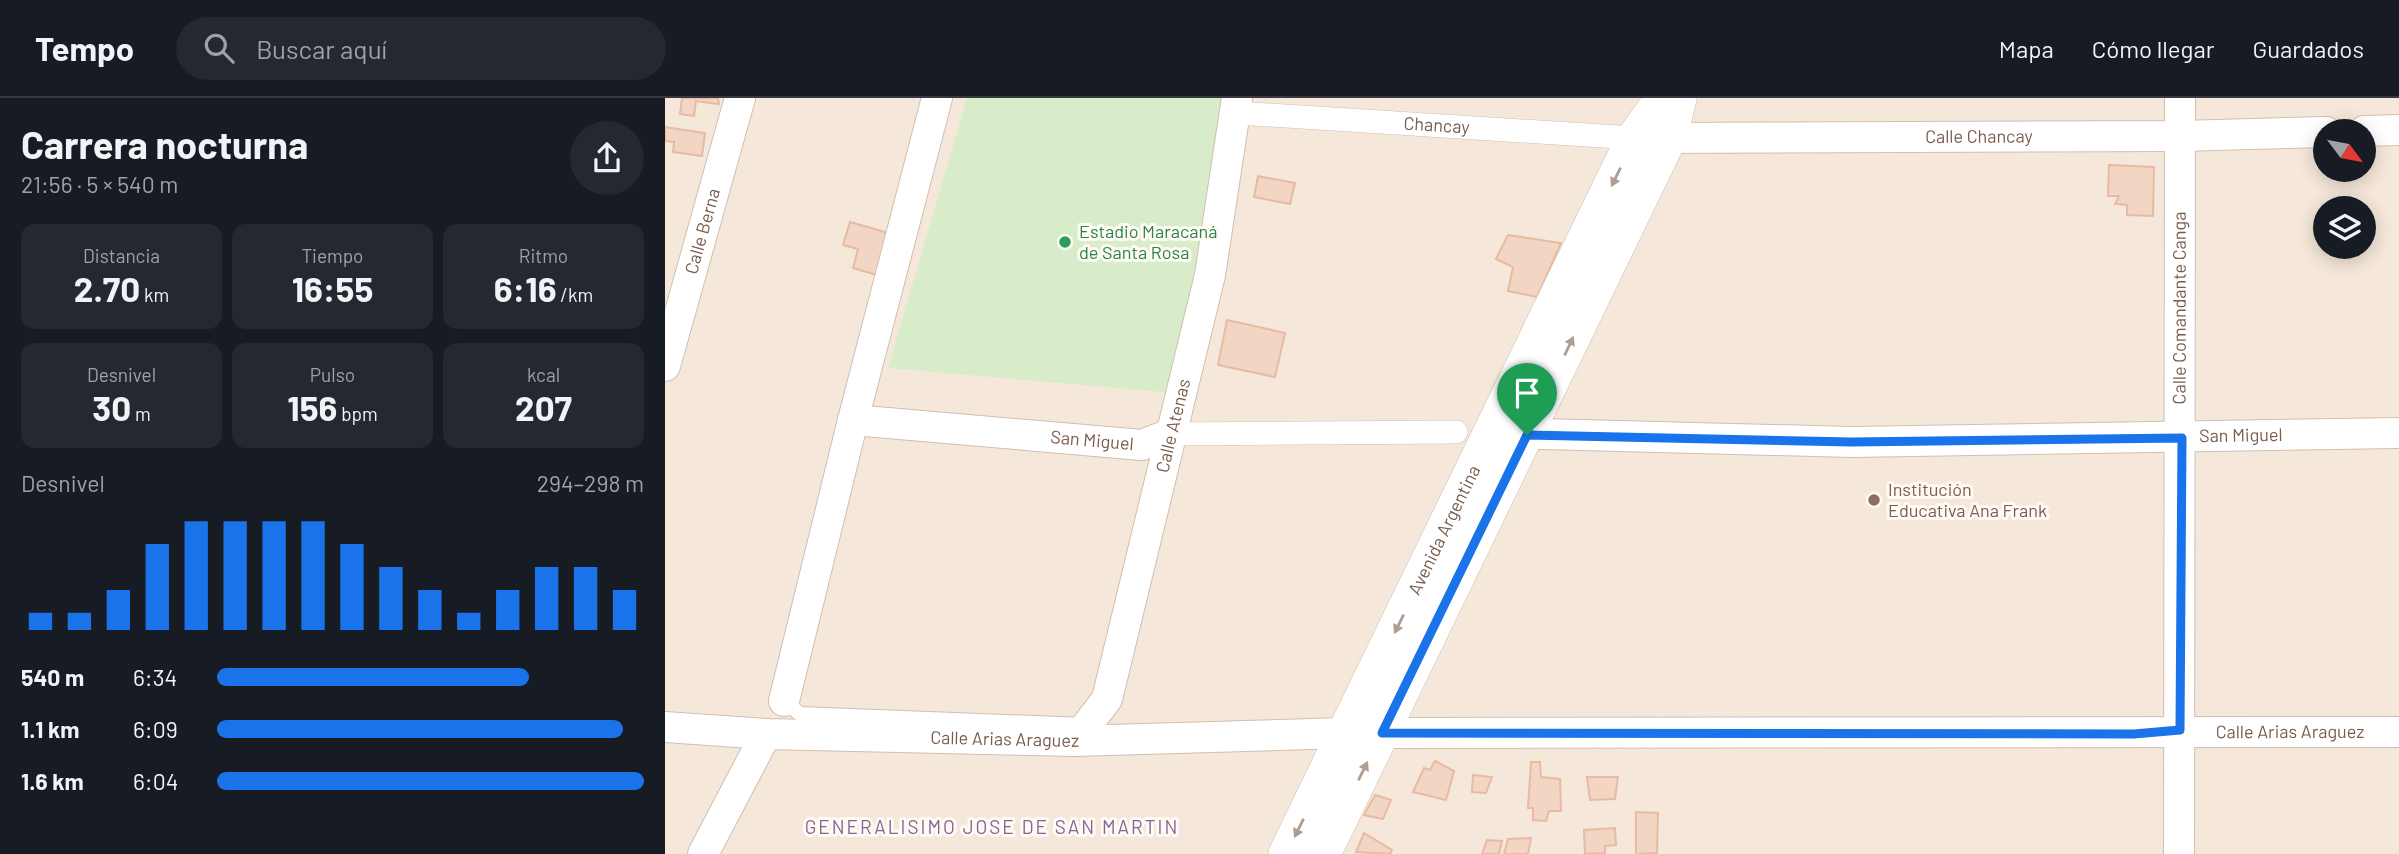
<!DOCTYPE html>
<html lang="es">
<head>
<meta charset="utf-8">
<style>
  :root { --surface:#171b24; --page:#242831; --text:#f1f3f6; --muted:#9ea1a6; --line:#363941; --accent:#1a73e8 }
  body { margin:0; font-family:Barlow,sans-serif; background:var(--page); color:var(--text); height:100vh; display:flex; flex-direction:column; font-size:26px; white-space:nowrap }
  * { box-sizing:border-box; margin:0 }
  p { font-size:23px; color:var(--muted) }
  .icon { flex:none; width:38px; height:38px; fill:none; stroke:currentColor; stroke-width:2; stroke-linecap:round; stroke-linejoin:round }
  .map { position:relative; flex:1; overflow:hidden }
  .panel { display:flex; flex-direction:column; background:var(--surface); width:665px }
  .panel>* { flex:none }
  .needle { width:46px; rotate:122deg }
  .buttons { position:absolute; left:1648px; top:21px; display:grid; gap:14px }
  .buttons a { display:grid; place-items:center; width:63px; height:63px; border-radius:50%; background:var(--surface); box-shadow:0 4px 18px #0003; font-size:35px }
  .pin { position:absolute; display:grid; place-items:center; width:60px; height:60px; color:#fff; margin:-72px -30px; border-radius:50% 50% 50% 0; rotate:-45deg; box-shadow:0 0 7px #0007 }
  .pin .icon { rotate:45deg }
  .round { display:grid; place-items:center; flex:none; width:74px; height:74px; border-radius:37px; background:var(--page) }
  .headline { display:flex; align-items:center; justify-content:space-between; height:119px; padding:0 21px }
  h1 { font-size:38px; font-weight:700; line-height:52px }
  .figures { display:grid; grid-template-columns:repeat(3,1fr); gap:10px; height:119px; padding:7px 21px }
  .figures div { display:grid; align-content:center; border-radius:14px; background:var(--page); text-align:center }
  .figures b { font-size:35px; font-weight:700 }
  .figures small { font-size:19px; font-weight:400 }
  .figures p { font-size:19px }
  .chart { height:196px; padding:14px 21px }
  .chart p { display:flex; justify-content:space-between }
  .chart svg { width:100%; height:126px; margin-top:7px; stroke:var(--accent); stroke-width:6 }
  ul { padding:0 21px; list-style:none; font-size:23px }
  li { display:grid; grid-template-columns:112px 84px 1fr; align-items:center; height:52px }
  li i { height:18px; border-radius:9px; background:var(--accent) }
  header { display:flex; align-items:center; gap:42px; box-sizing:border-box; height:98px; padding:0 35px; background:var(--surface); border-bottom:2px solid var(--line) }
  header strong { font-size:33px }
  nav { display:flex; gap:38px; margin-inline-start:auto; font-size:24px }
  .search { width:490px; height:63px; background:var(--page); display:flex; align-items:center; gap:18px; box-sizing:border-box; padding:0 24px; border-radius:38px; color:var(--muted); font-size:26px }
  main { display:flex; flex:1; min-height:0 }
  .map>svg:first-child { display:block }
  .residential { fill:#f5e8da; fill-rule:evenodd }
  .green { fill:#d8ecc9 }
  .building { fill:#f3d5c3; stroke:#e6bba3; stroke-width:2 }
  .lines { fill:none; stroke-linecap:round; stroke-linejoin:round }
  .service-casing { stroke:#d1beb0; stroke-width:16 }
  .pedestrian-casing { stroke:#d1beb0; stroke-width:24 }
  .minor-casing { stroke:#d1beb0; stroke-width:32 }
  .tertiary-casing { stroke:#d1beb0; stroke-width:38 }
  .service { stroke:#fff; stroke-width:14 }
  .pedestrian { stroke:#fff; stroke-width:23 }
  .minor { stroke:#fff; stroke-width:30 }
  .tertiary { stroke:#fff; stroke-width:37 }
  .oneway { fill:#af9d94 }
  .route-casing { stroke:#fff; stroke-width:14 }
  .route { stroke:#1a73e8; stroke-width:9 }
  .leisure-dot { fill:#2e9e5b; stroke:#fffaf3; stroke-width:2.5 }
  .education-dot { fill:#8d6e63; stroke:#fffaf3; stroke-width:2.5 }
  .labels { text-anchor:middle; stroke-width:6; stroke-linejoin:round; paint-order:stroke }
  .street-label { font-size:18px; fill:#7a5c4d; stroke:#fffaf3 }
  .leisure-label { font-size:18px; fill:#27864d; stroke:#fffaf3; text-anchor:start }
  .education-label { font-size:18px; fill:#785e54; stroke:#fffaf3; text-anchor:start }
  .neighbourhood-label { font-size:19px; letter-spacing:2px; fill:#846695; stroke:#fffaf3 }
</style>
</head>
<body>
<header>
<strong>Tempo</strong>
<div class="search"><svg class="icon" aria-label="search" viewBox="0 0 24 24"><circle cx="10" cy="10" r="6"/><path d="M15 15l6 6"/></svg>Buscar aquí</div>
<nav><a>Mapa</a><a>Cómo llegar</a><a>Guardados</a></nav>
</header>
<main>
<section class="panel">
<div class="headline"><div><h1>Carrera nocturna</h1><p>21:56 · 5 × 540 m</p></div><a class="round"><svg class="icon" aria-label="share" viewBox="0 0 24 24"><path d="M12 15V3M7 8l5-5 5 5M5 13v7h14v-7"/></svg></a></div>
<div class="figures">
<div><p>Distancia</p><b>2.70<small> km</small></b></div>
<div><p>Tiempo</p><b>16:55</b></div>
<div><p>Ritmo</p><b>6:16<small> /km</small></b></div>
</div>
<div class="figures">
<div><p>Desnivel</p><b>30<small> m</small></b></div>
<div><p>Pulso</p><b>156<small> bpm</small></b></div>
<div><p>kcal</p><b>207</b></div>
</div>
<div class="chart"><p><span>Desnivel</span>294–298 m</p>
<svg viewBox="0 0 160 44" preserveAspectRatio="none"><path d="M5 44V38M15 44V38M25 44V30M35 44V14M45 44V6M55 44V6M65 44V6M75 44V6M85 44V14M95 44V22M105 44V30M115 44V38M125 44V30M135 44V22M145 44V22M155 44V30"/></svg>
</div>
<ul>
<li><b>540 m</b>6:34<i style="width:73%"></i></li>
<li><b>1.1 km</b>6:09<i style="width:95%"></i></li>
<li><b>1.6 km</b>6:04<i style="width:100%"></i></li>
</ul>
</section>
<div class="map">
<svg width="1734" height="756" viewBox="0 0 1734 756">
  <rect width="100%" height="100%" fill="#fdf6ec"/>
  <path class="residential" d="M0 0H1734V756H0ZM1661 33H1699V72H1661ZM1661 110H1699V149H1661Z"/>
  <path class="green" d="M302 0H564L509 295 223 270Z"/>
  <path class="building" d="M17 0H53L54 6 31 3 29 18 15 16Z
    M0 29 40 35 37 58 8 54 9 44 0 43Z
    M1444 67 1489 69 1488 118 1462 117V107L1450 106 1454 98H1443Z
    M593 78 630 85 625 106 589 99Z
    M185 124 227 136 215 178 188 170 193 151 178 147Z
    M843 137 896 145 872 199 843 193 848 169 831 161Z
    M562 222 620 235 610 279 553 267Z
    M770 663 789 673 781 702 748 694 759 670 765 672Z
    M866 664H875L876 679 895 681 896 713H884L881 723 868 722V710H863Z
    M808 677 827 679 821 695 807 694Z
    M922 679H953L950 701 925 702Z
    M710 697 726 702 718 721 699 717Z
    M971 714 993 715 992 755 971 756Z
    M950 730 951 747 940 748V755L920 756 919 732Z
    M699 735 727 752 725 756 691 754Z
    M866 740 863 756H839L843 741Z
    M822 742 837 743 834 756H817Z"/>
  <g class="lines">
    <defs>
      <path id="service" d="M119 603 135 616 421 627"/>
      <g id="pedestrian">
        <path id="s1" d="M572 15 970 40"/>
        <path d="M505 336 791 334"/>
      </g>
      <g id="minor">
        <path d="M1699 33 1734 32"/>
        <path id="s2" d="M982 40 1515 38 1661 34"/>
        <path id="s3" d="M0 268 75 0"/>
        <path id="s4" d="M188 322 477 347 505 336"/>
        <path id="s5" d="M839 335 1187 344 1734 335"/>
        <path d="M119 603 188 322 272 0"/>
        <path id="s6" d="M0 629 101 636 410 643 680 635"/>
        <path id="s7" d="M717 635 1734 634"/>
        <path id="s8" d="M410 643 442 601 545 177 572 0"/>
        <path d="M38 756 101 636"/>
        <path id="s9" d="M1514 756 1515 0"/>
      </g>
      <g id="tertiary">
        <path id="s10" d="M622 756 970 40 999 0"/>
        <path d="M657 756 1004 38 1013 0"/>
      </g>
    </defs>
    <use href="#service" class="service-casing"/>
    <use href="#pedestrian" class="pedestrian-casing"/>
    <use href="#minor" class="minor-casing"/>
    <use href="#tertiary" class="tertiary-casing"/>
    <use href="#service" class="service"/>
    <use href="#pedestrian" class="pedestrian"/>
    <use href="#minor" class="minor"/>
    <use href="#tertiary" class="tertiary"/>
  </g>
  <defs><path id="oneway-solid" d="M-6-.8H1V-3.2L6.5 0L1 3.2V.8H-6Z" transform="scale(1.75)"/></defs>
  <g class="oneway">
    <use href="#oneway-solid" transform="translate(951 79) rotate(116)"/>
    <use href="#oneway-solid" transform="translate(904 248) rotate(-65)"/>
    <use href="#oneway-solid" transform="translate(734 526) rotate(116)"/>
    <use href="#oneway-solid" transform="translate(698 673) rotate(-64)"/>
    <use href="#oneway-solid" transform="translate(634 730) rotate(116)"/>
  </g>
  <g class="lines">
    <defs>
      <path id="route" d="M862 337 1187 344 1517 340 1515 632 1469 636 717 635Z"/>
    </defs>
    <use href="#route" class="route-casing"/>
    <use href="#route" class="route"/>
  </g>
  <circle class="leisure-dot" cx="400" cy="144" r="7"/>
  <circle class="education-dot" cx="1209" cy="402" r="7"/>
  <g class="labels">
    <g class="street-label">
      <text dy="6" stroke="none"><textPath href="#s1" startOffset="200">Chancay</textPath></text>
      <text dy="6" stroke="none"><textPath href="#s2" startOffset="332">Calle Chancay</textPath></text>
      <text dy="6" stroke="none"><textPath href="#s3" startOffset="140">Calle Berna</textPath></text>
      <text dy="6" stroke="none"><textPath href="#s9" startOffset="546">Calle Comandante Canga</textPath></text>
      <text dy="6" stroke="none"><textPath href="#s8" startOffset="334">Calle Atenas</textPath></text>
      <text dy="6" stroke="none"><textPath href="#s5" startOffset="737">San Miguel</textPath></text>
      <text dy="6" stroke="none"><textPath href="#s4" startOffset="240">San Miguel</textPath></text>
      <text dy="6" stroke="none"><textPath href="#s10" startOffset="360">Avenida Argentina</textPath></text>
      <text dy="6" stroke="none"><textPath href="#s7" startOffset="908">Calle Arias Araguez</textPath></text>
      <text dy="6" stroke="none"><textPath href="#s6" startOffset="340">Calle Arias Araguez</textPath></text>
    </g>
    <g class="leisure-label">
      <text x="414" y="140">Estadio Maracaná<tspan x="414" dy="21">de Santa Rosa</tspan></text>
    </g>
    <g class="education-label">
      <text x="1223" y="398">Institución<tspan x="1223" dy="21">Educativa Ana Frank</tspan></text>
    </g>
    <g class="neighbourhood-label">
      <text x="327" y="736">GENERALISIMO JOSE DE SAN MARTIN</text>
    </g>
  </g>
</svg>
<div class="buttons">
<a><svg class="needle" viewBox="-14 -14 28 28"><path d="M0-13l5 13h-10z" fill="#e53935"/><path d="M0 13l5-13h-10z" fill="#9ea1a6"/></svg></a>
<a><svg class="icon" aria-label="layers" viewBox="0 0 24 24"><path d="M12 4l9 5-9 5-9-5zM3 14l9 5 9-5"/></svg></a>
</div>
<div class="pin" style="left:862px;top:337px;background:#1e9e55"><svg class="icon" aria-label="arrive" viewBox="0 0 24 24"><path d="M6 21V4h12l-3 4 3 4H6"/></svg></div>
</div>
</main>
</body>
</html>
